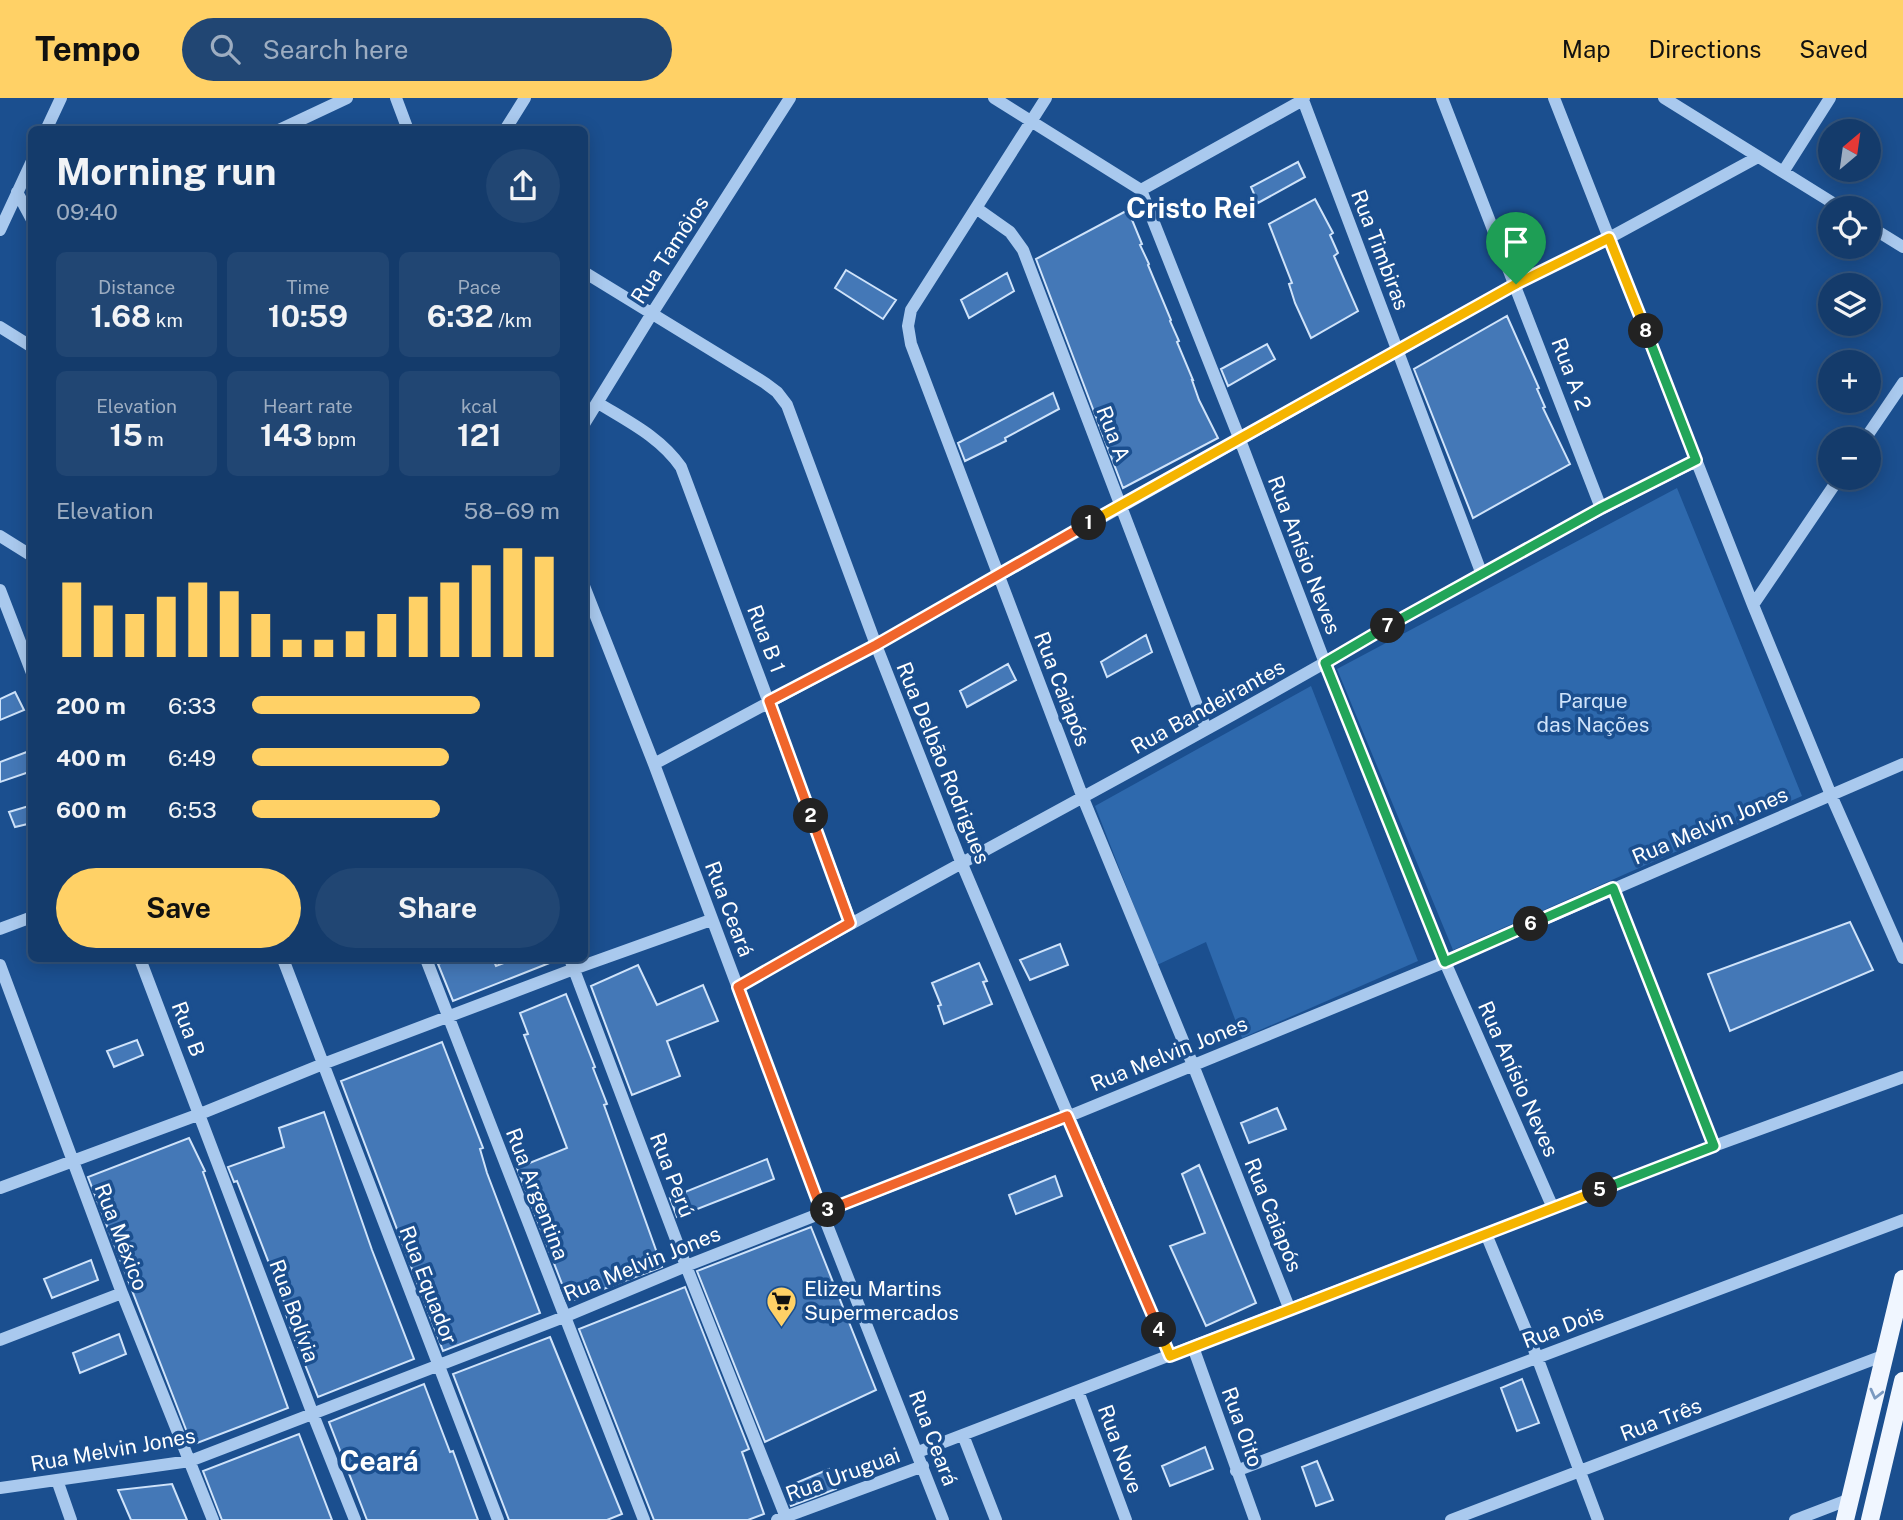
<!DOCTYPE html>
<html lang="en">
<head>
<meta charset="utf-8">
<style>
  :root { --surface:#143b6b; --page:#214673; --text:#f1f3f6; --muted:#9dadc1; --line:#33557e; --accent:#ffd166 }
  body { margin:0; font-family:"Public Sans",sans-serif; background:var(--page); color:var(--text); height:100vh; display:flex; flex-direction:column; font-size:26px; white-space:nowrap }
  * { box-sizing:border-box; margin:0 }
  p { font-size:23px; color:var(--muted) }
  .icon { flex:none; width:38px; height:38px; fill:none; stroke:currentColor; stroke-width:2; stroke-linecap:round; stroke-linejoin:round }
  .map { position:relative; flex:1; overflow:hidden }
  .sheet { position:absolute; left:28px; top:28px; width:560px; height:836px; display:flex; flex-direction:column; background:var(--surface); border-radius:10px; box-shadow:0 4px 18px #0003,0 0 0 2px var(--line) }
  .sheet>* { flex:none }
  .needle { width:46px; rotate:29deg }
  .controls { position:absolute; left:1818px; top:21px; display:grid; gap:14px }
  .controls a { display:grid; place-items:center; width:63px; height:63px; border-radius:50%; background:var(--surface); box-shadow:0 4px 18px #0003,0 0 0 2px var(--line); font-size:35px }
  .pin { position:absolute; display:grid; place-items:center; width:60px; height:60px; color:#fff; margin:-72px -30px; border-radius:50% 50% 50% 0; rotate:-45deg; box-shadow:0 0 7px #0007 }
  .pin .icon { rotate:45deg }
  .km { position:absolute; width:35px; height:35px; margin:-18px; border-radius:50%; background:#222; color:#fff; font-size:19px; line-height:35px; text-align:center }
  .round { display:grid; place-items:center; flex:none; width:74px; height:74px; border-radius:37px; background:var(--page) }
  .overview { display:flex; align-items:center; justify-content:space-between; height:119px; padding:0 28px }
  h1 { font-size:38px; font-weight:700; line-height:52px }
  .stats { display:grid; grid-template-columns:repeat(3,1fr); gap:10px; height:119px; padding:7px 28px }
  .stats div { display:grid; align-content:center; border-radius:10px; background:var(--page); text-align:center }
  .stats b { font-size:30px; font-weight:700 }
  .stats small { font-size:19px; font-weight:400 }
  .stats p { font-size:19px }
  .chart { height:196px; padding:14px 28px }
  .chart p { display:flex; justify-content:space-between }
  .chart svg { width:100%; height:126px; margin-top:7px; stroke:var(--accent); stroke-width:6 }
  .primary-button { display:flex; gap:14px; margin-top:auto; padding:14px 28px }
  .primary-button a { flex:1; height:80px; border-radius:42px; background:var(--accent); color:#111; font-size:28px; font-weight:700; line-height:80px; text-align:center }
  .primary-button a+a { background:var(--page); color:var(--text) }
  ul { padding:0 28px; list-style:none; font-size:23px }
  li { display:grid; grid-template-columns:112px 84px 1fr; align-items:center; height:52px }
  li i { height:18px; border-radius:9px; background:var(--accent) }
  header { display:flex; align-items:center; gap:42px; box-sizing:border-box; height:98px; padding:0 35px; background:var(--accent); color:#111 }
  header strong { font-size:33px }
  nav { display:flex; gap:38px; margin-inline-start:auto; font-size:24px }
  .search { width:490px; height:63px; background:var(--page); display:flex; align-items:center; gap:18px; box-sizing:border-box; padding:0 24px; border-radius:38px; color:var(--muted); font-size:26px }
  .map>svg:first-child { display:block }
  .green { fill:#2e69ad }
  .building { fill:#4478b7; stroke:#cfe3fa; stroke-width:2 }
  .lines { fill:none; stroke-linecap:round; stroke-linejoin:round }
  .minor { stroke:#a9c9ee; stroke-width:12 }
  .major { stroke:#f0f6ff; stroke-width:18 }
  .oneway { stroke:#7b9ac1 }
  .split-1-casing { stroke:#fff; stroke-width:14 }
  .split-2-casing { stroke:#fff; stroke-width:14 }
  .split-3-casing { stroke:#fff; stroke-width:14 }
  .split-4-casing { stroke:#fff; stroke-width:14 }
  .split-5-casing { stroke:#fff; stroke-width:14 }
  .split-6-casing { stroke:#fff; stroke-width:14 }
  .split-7-casing { stroke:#fff; stroke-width:14 }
  .split-8-casing { stroke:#fff; stroke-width:14 }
  .split-9-casing { stroke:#fff; stroke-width:14 }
  .split-1 { stroke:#f5b400; stroke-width:9 }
  .split-2 { stroke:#f0652b; stroke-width:9 }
  .split-3 { stroke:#f0652b; stroke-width:9 }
  .split-4 { stroke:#f0652b; stroke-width:9 }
  .split-5 { stroke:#f5b400; stroke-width:9 }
  .split-6 { stroke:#22a559; stroke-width:9 }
  .split-7 { stroke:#22a559; stroke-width:9 }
  .split-8 { stroke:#22a559; stroke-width:9 }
  .split-9 { stroke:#f5b400; stroke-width:9 }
  .labels { text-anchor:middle; stroke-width:7; stroke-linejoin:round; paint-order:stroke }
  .street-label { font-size:21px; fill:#fff; stroke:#1b4f8f }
  .park-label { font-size:21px; fill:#cfe3fa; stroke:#1b4f8f }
  .poi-label { font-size:21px; fill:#fff; stroke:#1b4f8f; text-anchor:start }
  .district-label { font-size:28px; font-weight:bold; fill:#fff; stroke:#1b4f8f }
</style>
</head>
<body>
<header>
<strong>Tempo</strong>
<div class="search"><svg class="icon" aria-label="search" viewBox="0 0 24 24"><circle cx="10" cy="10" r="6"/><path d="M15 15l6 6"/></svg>Search here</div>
<nav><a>Map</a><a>Directions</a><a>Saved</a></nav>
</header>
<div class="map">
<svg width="1903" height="1422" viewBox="0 0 1903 1422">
  <rect width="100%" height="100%" fill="#1b4f8f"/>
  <path class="green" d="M1677 390 1802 698 1453 852 1337 571Z
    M1311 588 1418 863 1242 940 1206 844 1157 867 1095 708Z"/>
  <path class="building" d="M1298 64 1305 79 1258 105 1251 89Z
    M1315 101 1333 135 1330 137 1338 155 1334 158 1358 213 1311 240 1295 205 1289 186 1292 185 1269 126Z
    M1128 112 1142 146 1140 147 1149 166 1148 167 1171 222 1170 223 1179 243 1177 244 1193 282H1192L1199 302 1218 340 1123 390 1036 161Z
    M846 172 896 202 883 221 835 190Z
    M1007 175 1014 193 969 220 961 202Z
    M1507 218 1539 290 1537 291 1545 309 1543 310 1570 366 1473 420 1414 271Z
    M1267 246 1275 261 1228 288 1221 271Z
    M1053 295 1059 311 1005 340 1006 343 965 363 958 345Z
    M1146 537 1152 554 1107 579 1101 564Z
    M1008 566 1016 582 967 609 960 593Z
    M15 594 24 612 0 622V601Z
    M32 652V673L0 684V664Z
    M32 707V725L15 729 9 714Z
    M1850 824 1873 872 1730 933 1708 876Z
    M1060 846 1068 867 1030 882 1020 862Z
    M439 861H493L496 868 514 861 557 862 453 903 438 866 441 865Z
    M979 865 987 883 983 884 992 906 944 926 938 908 941 907 932 885Z
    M638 867 657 907 703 887 718 923 667 943 680 978 632 997 591 888Z
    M566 896 595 969 593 970 607 1006 604 1007 662 1169 569 1204 517 1070 567 1050 524 937 528 936 520 915Z
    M137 942 143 957 114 969 107 953Z
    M442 944 483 1050 480 1051 487 1075 540 1215 443 1253 341 983Z
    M1277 1010 1286 1031 1249 1045 1241 1025Z
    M324 1014 372 1152 414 1261 318 1299 292 1234 284 1210 286 1209 237 1083 234 1084 228 1069 284 1049 279 1030Z
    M189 1040 205 1073 203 1074 288 1310 192 1347 88 1079Z
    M767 1061 774 1081 677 1119 670 1100Z
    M1199 1067 1256 1205 1206 1228 1170 1148 1205 1135 1182 1076Z
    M1055 1078 1062 1098 1016 1116 1009 1097Z
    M811 1129 876 1292 765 1344 697 1173Z
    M91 1162 98 1182 52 1200 44 1181Z
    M685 1189 749 1351 742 1354 764 1416 748 1422H654L579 1231Z
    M119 1236 126 1256 80 1275 73 1255Z
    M550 1239 622 1416 607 1422H509L453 1276Z
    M1522 1281 1539 1325 1517 1333 1501 1290Z
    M424 1286 450 1354 453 1353 478 1422H367L329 1324Z
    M299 1336 332 1422H222L203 1373Z
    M1205 1349 1213 1371 1170 1388 1162 1368Z
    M1317 1363 1333 1402 1316 1408 1302 1369Z
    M829 1371 836 1391 791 1408 784 1390Z
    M172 1386 187 1422H131L118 1392Z"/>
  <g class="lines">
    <path class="minor" d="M396 0 408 32
      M994 0 1141 92 1240 342 1325 565 1445 864 1553 1110
      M1046 0 911 212 908 228 911 246 1083 700 1193 967 1290 1212
      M1304 0 1303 2 1481 474
      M1442 0 1601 410
      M1554 0 1753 507 1831 697 1903 860
      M1664 0 1841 110
      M46 32 61 0
      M279 32 347 0
      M505 32 525 0
      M1783 74 1830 0
      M1141 92 1303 2
      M17 94 32 122
      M976 110 1010 134 1023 152 1206 631
      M1869 128 1903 149
      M0 132 32 63
      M584 174 765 285 777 294 787 307 876 547 962 766 1170 1258
      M0 229 32 249
      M598 305C629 324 660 339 681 369L851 825
      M584 326 651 217 790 0
      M1865 341 1903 285
      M0 438 32 458
      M584 488 654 666 822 1114 943 1422
      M0 492 32 575
      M1753 507 1839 380
      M654 666 876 547 1516 186 1609 140 1758 59
      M1613 790 1714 1048
      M0 831 32 819
      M140 861 312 1314 355 1422
      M283 861 498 1422
      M426 861 644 1422
      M570 861 686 1168 787 1422
      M0 867 122 1195 213 1422
      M738 889C902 796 1069 708 1234 616 1388 530 1538 440 1696 363
      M0 1090 200 1016 323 966 574 871 711 822
      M1486 1136 1537 1259 1598 1422
      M0 1242 122 1195
      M1193 1249 1255 1422
      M1078 1293 1126 1422
      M963 1337 996 1422
      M918 1354 1714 1048 1903 979
      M1236 1373 1903 1122
      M57 1382 71 1422
      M0 1390 190 1363 564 1219 686 1168 1067 1019 1445 864 1903 666
      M777 1422 923 1368
      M1451 1422 1885 1257
      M1795 1422 1850 1401"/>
    <path class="major" d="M1845 1422 1903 1181
      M1870 1422 1903 1283"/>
  </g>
  <defs><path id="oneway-chevron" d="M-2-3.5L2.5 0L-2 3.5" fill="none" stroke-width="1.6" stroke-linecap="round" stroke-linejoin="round" transform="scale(1.75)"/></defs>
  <use class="oneway" href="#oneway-chevron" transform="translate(1876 1296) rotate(104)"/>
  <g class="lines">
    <defs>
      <path id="split-1" d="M1089 425 1516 186"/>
      <path id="split-2" d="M811 718 769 603 876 547 1089 425"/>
      <path id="split-3" d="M811 718 850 825 738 889 822 1114 828 1112"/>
      <path id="split-4" d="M828 1112 1067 1018 1159 1232"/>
      <path id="split-5" d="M1159 1232 1170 1258 1600 1092"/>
      <path id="split-6" d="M1531 826 1613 790 1714 1048 1600 1092"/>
      <path id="split-7" d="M1388 528 1325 565 1445 864 1531 826"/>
      <path id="split-8" d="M1388 528 1601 410 1696 362 1646 233"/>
      <path id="split-9" d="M1516 186 1609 140 1646 233"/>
    </defs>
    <use href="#split-1" class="split-1-casing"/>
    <use href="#split-2" class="split-2-casing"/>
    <use href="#split-3" class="split-3-casing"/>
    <use href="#split-4" class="split-4-casing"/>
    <use href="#split-5" class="split-5-casing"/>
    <use href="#split-6" class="split-6-casing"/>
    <use href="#split-7" class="split-7-casing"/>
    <use href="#split-8" class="split-8-casing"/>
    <use href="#split-9" class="split-9-casing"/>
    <use href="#split-1" class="split-1"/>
    <use href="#split-2" class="split-2"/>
    <use href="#split-3" class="split-3"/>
    <use href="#split-4" class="split-4"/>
    <use href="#split-5" class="split-5"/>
    <use href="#split-6" class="split-6"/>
    <use href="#split-7" class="split-7"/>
    <use href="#split-8" class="split-8"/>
    <use href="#split-9" class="split-9"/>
  </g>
  <defs>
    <symbol id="supermarket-pin" viewBox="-11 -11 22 30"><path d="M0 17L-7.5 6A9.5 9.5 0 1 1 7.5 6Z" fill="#ffd166" stroke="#1b4f8f"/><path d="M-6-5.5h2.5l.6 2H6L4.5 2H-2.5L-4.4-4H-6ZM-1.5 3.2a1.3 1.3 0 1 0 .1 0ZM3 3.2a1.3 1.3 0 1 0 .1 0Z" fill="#111"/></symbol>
  </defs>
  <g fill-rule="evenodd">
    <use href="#supermarket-pin" x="764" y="1186" width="35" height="47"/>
  </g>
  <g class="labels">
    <g class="street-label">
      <text transform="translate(670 152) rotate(-57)" y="7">Rua Tamôios</text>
      <text transform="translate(1380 152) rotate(69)" y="7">Rua Timbiras</text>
      <text transform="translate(1571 276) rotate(69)" y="7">Rua A 2</text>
      <text transform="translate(1113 336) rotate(69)" y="7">Rua A</text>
      <text transform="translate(1304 457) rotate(69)" y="7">Rua Anísio Neves</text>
      <text transform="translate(766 541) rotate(69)" y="7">Rua B 1</text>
      <text transform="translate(1062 591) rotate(69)" y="7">Rua Caiapós</text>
      <text transform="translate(1208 609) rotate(-29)" y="7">Rua Bandeirantes</text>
      <text transform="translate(943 665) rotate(68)" y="7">Rua Delbão Rodrigues</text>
      <text transform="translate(1710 728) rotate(-23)" y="7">Rua Melvin Jones</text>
      <text transform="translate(729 811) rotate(69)" y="7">Rua Ceará</text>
      <text transform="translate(188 931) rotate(69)" y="7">Rua B</text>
      <text transform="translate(1169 956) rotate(-22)" y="7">Rua Melvin Jones</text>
      <text transform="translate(1518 981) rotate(66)" y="7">Rua Anísio Neves</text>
      <text transform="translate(672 1077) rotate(69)" y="7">Rua Perú</text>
      <text transform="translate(537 1096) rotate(69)" y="7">Rua Argentina</text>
      <text transform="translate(1273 1117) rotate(68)" y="7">Rua Caiapós</text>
      <text transform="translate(121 1139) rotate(69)" y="7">Rua México</text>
      <text transform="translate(642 1166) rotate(-22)" y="7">Rua Melvin Jones</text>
      <text transform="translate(428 1187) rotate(69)" y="7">Rua Equador</text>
      <text transform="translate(294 1213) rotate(70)" y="7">Rua Bolívia</text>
      <text transform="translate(1563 1229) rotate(-21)" y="7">Rua Dois</text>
      <text transform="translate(1661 1322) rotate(-21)" y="7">Rua Três</text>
      <text transform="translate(1242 1329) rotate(70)" y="7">Rua Oito</text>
      <text transform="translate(933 1340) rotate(69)" y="7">Rua Ceará</text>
      <text transform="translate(1120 1351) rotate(70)" y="7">Rua Nove</text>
      <text transform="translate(113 1352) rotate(-10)" y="7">Rua Melvin Jones</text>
      <text transform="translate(843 1377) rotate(-20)" y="7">Rua Uruguai</text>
    </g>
    <g class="park-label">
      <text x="1593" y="610">Parque<tspan x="1593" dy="24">das Nações</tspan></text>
    </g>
    <g class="poi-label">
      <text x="804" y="1198">Elizeu Martins<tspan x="804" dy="24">Supermercados</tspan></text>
    </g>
    <g class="district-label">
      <text x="1191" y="120">Cristo Rei</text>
      <text x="379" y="1373">Ceará</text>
    </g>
  </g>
</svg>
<div class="controls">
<a><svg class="needle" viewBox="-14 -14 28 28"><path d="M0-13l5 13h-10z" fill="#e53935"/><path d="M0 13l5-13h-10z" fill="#9dadc1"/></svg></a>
<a><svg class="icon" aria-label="locate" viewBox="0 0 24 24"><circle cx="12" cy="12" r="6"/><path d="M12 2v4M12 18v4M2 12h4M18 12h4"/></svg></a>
<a><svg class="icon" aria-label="layers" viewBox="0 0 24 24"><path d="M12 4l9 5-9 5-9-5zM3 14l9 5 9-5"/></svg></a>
<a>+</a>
<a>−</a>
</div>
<div class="pin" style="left:1516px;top:186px;background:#1e9e55"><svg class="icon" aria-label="arrive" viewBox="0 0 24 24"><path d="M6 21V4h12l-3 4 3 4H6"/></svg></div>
<b class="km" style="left:1089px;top:425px">1</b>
<b class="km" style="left:811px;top:718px">2</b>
<b class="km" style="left:828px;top:1112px">3</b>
<b class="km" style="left:1159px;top:1232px">4</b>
<b class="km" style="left:1600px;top:1092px">5</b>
<b class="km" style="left:1531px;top:826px">6</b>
<b class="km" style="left:1388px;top:528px">7</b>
<b class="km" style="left:1646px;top:233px">8</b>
<section class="sheet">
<div class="overview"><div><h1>Morning run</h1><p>09:40</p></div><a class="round"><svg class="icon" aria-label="share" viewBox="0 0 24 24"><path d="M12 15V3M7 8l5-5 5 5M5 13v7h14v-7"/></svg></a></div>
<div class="stats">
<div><p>Distance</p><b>1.68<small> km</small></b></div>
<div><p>Time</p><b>10:59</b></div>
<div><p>Pace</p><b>6:32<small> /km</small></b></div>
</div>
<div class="stats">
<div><p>Elevation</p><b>15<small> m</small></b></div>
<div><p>Heart rate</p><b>143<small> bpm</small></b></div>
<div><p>kcal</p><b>121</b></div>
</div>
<div class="chart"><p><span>Elevation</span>58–69 m</p>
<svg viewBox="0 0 160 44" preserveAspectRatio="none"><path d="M5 44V18M15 44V26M25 44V29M35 44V23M45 44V18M55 44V21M65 44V29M75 44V38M85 44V38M95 44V35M105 44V29M115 44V23M125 44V18M135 44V12M145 44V6M155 44V9"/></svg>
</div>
<ul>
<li><b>200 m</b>6:33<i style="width:74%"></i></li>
<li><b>400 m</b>6:49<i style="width:64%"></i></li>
<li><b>600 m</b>6:53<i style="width:61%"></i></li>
</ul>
<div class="primary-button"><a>Save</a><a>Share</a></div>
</section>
</div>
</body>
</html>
